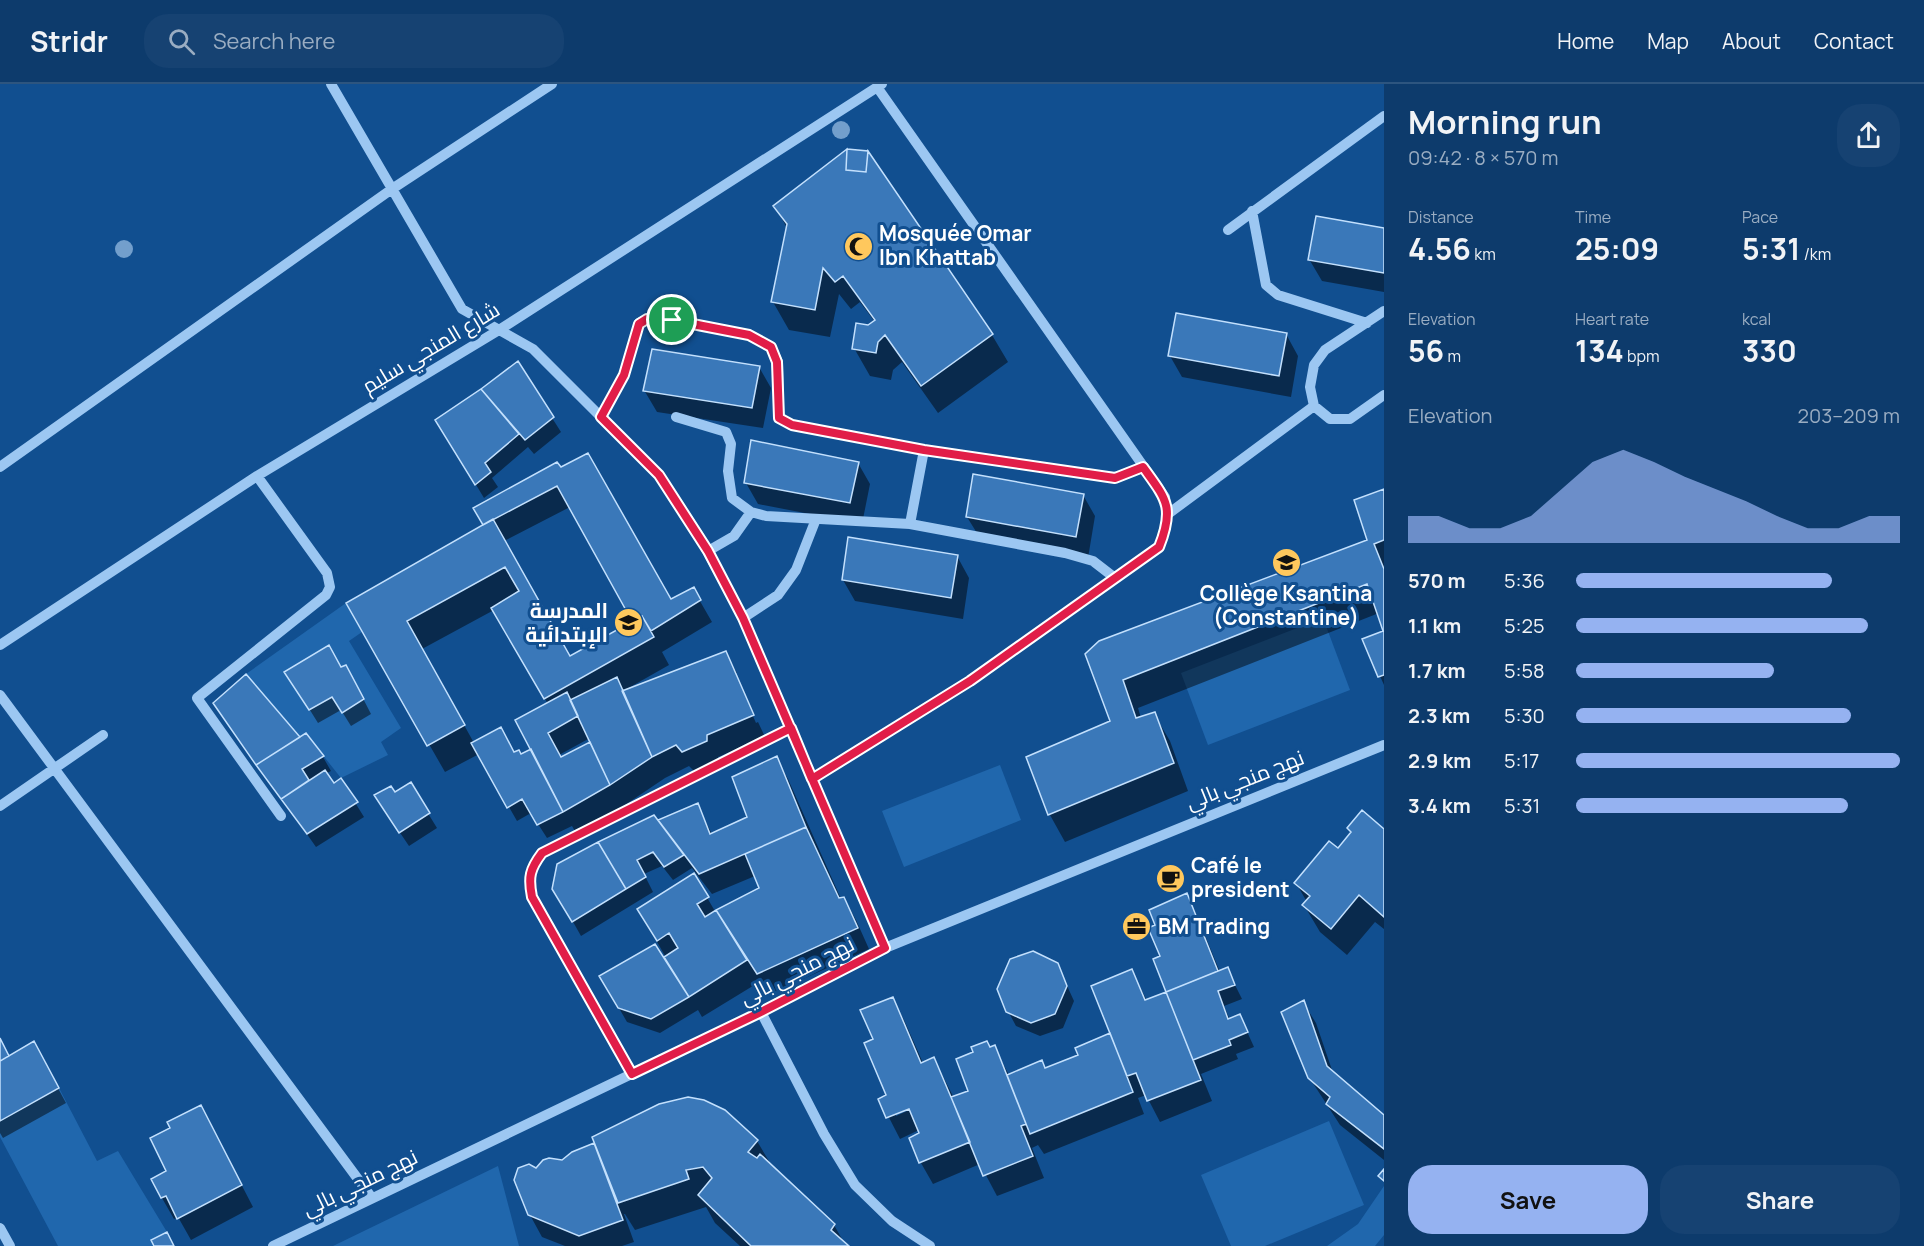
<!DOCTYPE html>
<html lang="en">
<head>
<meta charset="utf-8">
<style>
  :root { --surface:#0d3b6c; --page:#164272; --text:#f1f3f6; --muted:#9aadc2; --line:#2d557f; --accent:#95b2f1 }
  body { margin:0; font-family:Manrope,Cairo,sans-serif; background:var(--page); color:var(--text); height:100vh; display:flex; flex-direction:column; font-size:22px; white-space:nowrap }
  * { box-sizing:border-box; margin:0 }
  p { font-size:20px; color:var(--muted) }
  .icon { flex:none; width:33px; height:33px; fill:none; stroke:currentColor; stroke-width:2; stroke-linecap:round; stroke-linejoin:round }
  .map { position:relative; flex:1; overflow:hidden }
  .panel { display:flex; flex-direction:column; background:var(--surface); width:540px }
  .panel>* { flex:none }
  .pin { position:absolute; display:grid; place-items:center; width:51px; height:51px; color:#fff; margin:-26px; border:3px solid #fff; border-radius:50%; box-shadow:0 2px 6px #0007 }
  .round { display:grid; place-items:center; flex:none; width:63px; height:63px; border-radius:24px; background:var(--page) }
  .summary { display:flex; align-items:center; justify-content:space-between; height:102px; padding:0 24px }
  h1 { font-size:33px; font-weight:700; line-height:45px }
  .metrics { display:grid; grid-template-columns:repeat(3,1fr); gap:9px; height:102px; padding:6px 24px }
  .metrics div { display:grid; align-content:center }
  .metrics b { font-size:30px; font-weight:700 }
  .metrics small { font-size:16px; font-weight:400 }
  .metrics p { font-size:16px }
  .chart { height:168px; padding:12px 24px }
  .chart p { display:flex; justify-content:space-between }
  .chart svg { width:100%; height:108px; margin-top:6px; fill:var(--accent); opacity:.7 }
  .cta { display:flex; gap:12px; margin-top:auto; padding:12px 24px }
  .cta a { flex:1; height:69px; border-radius:24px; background:var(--accent); color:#111; font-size:24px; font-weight:700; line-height:69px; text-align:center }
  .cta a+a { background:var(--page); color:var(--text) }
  ul { padding:0 24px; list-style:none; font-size:20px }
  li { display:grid; grid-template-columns:96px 72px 1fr; align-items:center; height:45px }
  li i { height:15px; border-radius:8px; background:var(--accent) }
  header { display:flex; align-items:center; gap:36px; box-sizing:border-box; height:84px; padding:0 30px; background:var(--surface); border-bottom:2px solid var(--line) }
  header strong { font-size:28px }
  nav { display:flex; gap:33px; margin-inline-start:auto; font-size:21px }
  .search { width:420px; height:54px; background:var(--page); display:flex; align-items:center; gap:15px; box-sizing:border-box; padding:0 21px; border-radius:24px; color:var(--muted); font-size:22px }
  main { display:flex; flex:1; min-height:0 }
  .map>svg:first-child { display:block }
  .green { fill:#2067ad }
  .shadow { fill:#0007; fill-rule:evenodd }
  .building { fill:#3a78b9; stroke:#c3e0fd; stroke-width:1.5 }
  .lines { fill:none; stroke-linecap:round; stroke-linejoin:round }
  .minor { stroke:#9cc7f2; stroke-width:10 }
  .tree { fill:#739fcc }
  .route-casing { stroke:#fff; stroke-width:12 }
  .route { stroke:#e11d48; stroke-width:8 }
  .labels { text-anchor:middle; stroke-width:6; stroke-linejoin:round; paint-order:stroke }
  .poi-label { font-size:21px; font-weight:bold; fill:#fff; stroke:#114f90; text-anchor:start }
  .street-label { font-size:21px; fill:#fff; stroke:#114f90 }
</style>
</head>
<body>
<header>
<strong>Stridr</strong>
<div class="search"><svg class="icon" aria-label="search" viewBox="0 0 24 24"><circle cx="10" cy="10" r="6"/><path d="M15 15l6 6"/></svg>Search here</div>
<nav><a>Home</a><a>Map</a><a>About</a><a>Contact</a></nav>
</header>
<main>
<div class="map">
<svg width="1384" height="1162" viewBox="0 0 1384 1162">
  <rect width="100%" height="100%" fill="#114f90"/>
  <path class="green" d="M346 519 362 548 349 557 401 644 381 658 388 671 341 694 306 650 300 653 246 590Z
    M1323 534 1350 606 1208 661 1181 589Z
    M1000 681 1021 736 904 783 882 727Z
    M59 1004 97 1077 118 1067 167 1148 151 1156 154 1162H58L0 1053V1037Z
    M1329 1037 1364 1121 1265 1162H1231L1201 1091Z
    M498 1082 519 1162H333Z
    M1384 1102V1151L1375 1162H1327L1358 1140Z"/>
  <path class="shadow" d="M867 68 992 251 1008 278 938 329 902 278 893 286 891 296 870 292 854 264 869 243 875 238 860 218 851 225 839 210 830 253 789 246 773 218 787 144 775 122Z
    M1317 134 1384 146V208L1322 197 1309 175Z
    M1286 250 1298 272 1291 313 1182 293 1170 272Z
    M517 279 561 348 534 370 528 363 492 394 498 403 484 414 437 336 482 306Z
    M759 283 771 304 763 344 657 328 644 306Z
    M858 379 870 400 862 440 758 420 746 399Z
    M557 380 671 517 693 505 712 538 662 568 669 581 625 606 626 607 725 569 737 589H734L756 639 758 638 765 653 718 673V678L695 688 689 682 665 694 622 723 576 749 572 742 547 754 531 729 517 737 479 670 445 688 348 519 485 442ZM570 423 634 538 570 573 504 457ZM494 526 548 620 532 666 521 671 474 659 422 565ZM590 654 592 659 562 675 559 671Z
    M1384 406V544L1379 529 1138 624 1141 634 1154 630 1170 657 1188 707 1065 758 1050 731 1028 673 1112 638 1087 571 1369 457 1356 417Z
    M1083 411 1095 432 1088 474 980 454 967 433Z
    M957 472 969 494 963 535 855 517 843 496Z
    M1384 548V601L1364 556Z
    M354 597 371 630 351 642 341 626 318 639 295 602Z
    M215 619 300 655 323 673 331 687 325 690 334 701 341 696 364 733 316 763Z
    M776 674 788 695 841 815 844 814 856 836 869 865 770 910 761 897 702 933 698 926 660 949 627 938 601 893 673 886 639 826 694 791 716 829 761 805 755 792 712 810 692 784 673 796 662 782 644 790 653 808 581 852 554 804 658 738 697 721 712 750 749 734Z
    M410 700 437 744 409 762 384 725 394 710Z
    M1362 728 1384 747V845L1375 838 1347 871 1320 848 1304 821 1307 818 1296 799 1338 766 1351 749 1349 745Z
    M1186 811 1194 825 1220 888 1227 885 1242 915 1224 922 1230 936 1240 932 1254 963 1236 970 1238 975 1201 990 1212 1017 1160 1038 1146 1011 1138 1014 1144 1030 1044 1070 1038 1061 1032 1064 1044 1094 997 1112 980 1080 933 1100 921 1079 911 1054 921 1050 919 1046 900 1055 880 1016 888 1012 875 956 892 915 904 936 923 979 934 975 954 1014 970 1007 990 965 994 963 1009 991 1046 986 1080 972 1112 950 1132 887 1147 917 1168 909 1155 876 1162 873 1157 842ZM916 1023 896 1032V1029Z
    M1057 880 1074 917 1063 944 1040 952 1016 942 1008 927Z
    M1303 918 1316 939 1333 989 1384 1033V1076L1340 1041 1309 993Z
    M0 955 9 973H41L66 1019 3 1054 0 1049Z
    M201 1023 253 1123 191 1156 178 1133 174 1135 162 1114 168 1087 172 1045Z
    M757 1057 773 1084 834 1141 846 1162H740L715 1139 706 1123 635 1146 625 1130H624L634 1158 622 1162H565L542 1153 530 1131 536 1086 563 1078 573 1069 596 1060Z"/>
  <path class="building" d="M847 65 846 86 866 88 868 67 993 250 921 302 885 251 878 258 876 269 852 265 856 239 868 241 875 236 843 192 835 198 823 184 815 226 771 218 787 140 773 122Z
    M847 65 868 67 866 88 846 86Z
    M1316 132 1384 144V189L1308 176Z
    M1176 229 1287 249 1279 292 1168 272Z
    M652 265 760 282 752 324 643 307Z
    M518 277 554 333 525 356 481 305Z
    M481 305 519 350 485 379 491 388 475 401 435 336Z
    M751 356 859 378 850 419 744 399Z
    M588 369 671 515 694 503 701 516 651 547 642 532 632 537 557 402 483 441 473 424 557 378 561 383Z
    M973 390 1084 410 1076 453 966 433Z
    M1384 405V456L1374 460 1384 485V591L1378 593 1362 555 1383 547 1367 500 1123 596 1136 634 1155 628 1174 679 1048 731 1026 673 1110 637 1085 570 1099 557 1367 456 1354 416Z
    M493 435 570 572 642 532 654 553 544 615 491 524 519 507 505 483 407 537 465 641 427 662 346 519Z
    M848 453 958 471 951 514 842 496Z
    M329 561 341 583 346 581 364 615 342 629 332 613 309 626 284 588Z
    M726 567 754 631 707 651V657L682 668 676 661 652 673 622 607Z
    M246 590 300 653 256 681 213 619Z
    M617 593 652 673 610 701 570 616Z
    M567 608 578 632 548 649 561 673 590 658 610 701 563 728 515 636Z
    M501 643 514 668 519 666 521 670 531 665 563 728 537 741 522 715 507 724 471 659Z
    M306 649 324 672 302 685 309 696 281 715 256 681Z
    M777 672 806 743 699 790 658 736 698 719 710 750 747 733 732 693Z
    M325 686 334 699 341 694 358 718 307 750 281 715Z
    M411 698 430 729 399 749 374 711 391 702 395 708Z
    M1362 726 1384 745V833L1359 811 1331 845 1302 821 1310 812 1294 799 1329 757 1338 764 1351 748 1347 744Z
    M654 731 684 771 664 783 653 768 637 776 646 793 626 805 598 758Z
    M806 743 839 814 844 813 858 844 757 890 716 826 759 804 745 770Z
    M598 758 626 805 572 838 552 805 557 780Z
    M694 789 709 813 697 820 705 833 716 826 747 876 689 913 664 873 678 864 669 849 657 857 637 825Z
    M1187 809 1218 887 1166 908 1153 875 1160 872 1148 844 1155 841 1149 826Z
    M655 860 689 913 651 935 618 924 599 892Z
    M1033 867 1058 879 1067 902 1055 930 1031 939 1006 928 997 905 1010 875Z
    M1228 883 1235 901 1218 907 1228 935 1240 930 1248 948 1229 956 1231 961 1193 976 1166 908Z
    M1132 885 1145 916 1166 908 1201 996 1147 1017 1136 989 1127 992 1091 902Z
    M893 913 921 979 934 973 970 1058 919 1079 909 1054 919 1049 909 1025 886 1034 878 1015 886 1011 864 959 873 955 860 926Z
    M1304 916 1327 982 1384 1031V1065L1326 1020 1330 1013 1308 994 1281 928Z
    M1110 949 1133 1008 1030 1050 1007 991 1042 976 1045 984 1078 971 1075 964Z
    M0 954 9 972 0 977Z
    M34 957 59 1004 0 1037V977Z
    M987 957 990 963 995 961 1026 1040 1021 1042 1033 1072 983 1092 951 1013 968 1007 956 975 973 968 971 963Z
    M688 1013 704 1016 725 1026 758 1056 748 1068 757 1074 760 1070 835 1140 831 1146 849 1162H751L698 1111 712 1094 703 1083 686 1086 689 1095 618 1119 592 1053 659 1020Z
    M201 1021 242 1101 177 1135 166 1112 161 1114 151 1095 166 1087 150 1054 170 1044 167 1038Z
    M594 1059 623 1136 579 1152 528 1131 514 1096 518 1084 529 1080 536 1084 543 1076 549 1074 562 1076 572 1068Z
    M1384 1085V1097L1378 1092Z
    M167 1148 174 1162H154L151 1156Z"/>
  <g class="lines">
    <path class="minor" d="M331 0 462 225 533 265 659 391 699 452 743 534 885 864
      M1252 127 1266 201 1278 211 1367 239
      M1228 146 1384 32
      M1384 227 1325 266 1314 281 1310 303 1314 322 1330 335H1350L1384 311
      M601 333 624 290 639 239 647 235 672 236 749 251 771 263 778 278 779 334 792 341 924 366 1115 394 1143 383
      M676 333 726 348 731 360 728 387 732 414 751 428 766 432 910 440
      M924 366 910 440 1065 469 1093 477 1115 494
      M0 383 392 105 552 0
      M257 392 327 489 330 503 326 511 197 614 281 732
      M1168 430 1314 322
      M708 467 734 452 751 428
      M743 534 778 511 796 486 816 435
      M0 561 257 392 499 246 882 0
      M0 611 372 1114
      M812 695 970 597 1159 463C1166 445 1168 432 1165 413L877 3
      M0 722 103 651
      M761 928 824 1050 855 1101 892 1137 930 1162
      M632 990 532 813C528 793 530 785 542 769L791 644
      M0 1144 10 1162
      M273 1162 761 928 885 864 1384 661"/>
  </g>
  <g class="tree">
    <circle cx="841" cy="46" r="9"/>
    <circle cx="124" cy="165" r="9"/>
  </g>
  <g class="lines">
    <defs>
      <path id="route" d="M672 236 647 235 639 240 624 291 601 333 659 391 708 467 743 534 885 864 761 928 632 990 532 813C528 793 530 785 542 769L791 644 812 695 970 597 1159 463C1175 423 1166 415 1143 383L1115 394 924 366 792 341 779 334 777 278 771 263 749 251 672 236"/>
    </defs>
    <use href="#route" class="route-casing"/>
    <use href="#route" class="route"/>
  </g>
  <defs>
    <symbol id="mosque-disc" viewBox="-11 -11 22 22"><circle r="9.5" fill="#ffc85d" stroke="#114f90"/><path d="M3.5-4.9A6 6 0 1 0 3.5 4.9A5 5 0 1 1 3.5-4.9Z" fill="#111"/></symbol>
    <symbol id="university-disc" viewBox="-11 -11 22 22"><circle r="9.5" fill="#ffc85d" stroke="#114f90"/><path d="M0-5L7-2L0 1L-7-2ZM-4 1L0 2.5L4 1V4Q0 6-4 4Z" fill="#111"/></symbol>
    <symbol id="school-disc" viewBox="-11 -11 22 22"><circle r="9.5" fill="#ffc85d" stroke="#114f90"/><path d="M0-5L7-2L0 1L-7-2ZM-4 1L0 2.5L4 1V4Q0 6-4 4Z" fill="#111"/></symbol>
    <symbol id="cafe-disc" viewBox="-11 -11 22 22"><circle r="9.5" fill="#ffc85d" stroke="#114f90"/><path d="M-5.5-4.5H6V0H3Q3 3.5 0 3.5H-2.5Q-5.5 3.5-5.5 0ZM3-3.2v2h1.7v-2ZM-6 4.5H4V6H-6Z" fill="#111"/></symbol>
    <symbol id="office-disc" viewBox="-11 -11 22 22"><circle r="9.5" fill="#ffc85d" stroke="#114f90"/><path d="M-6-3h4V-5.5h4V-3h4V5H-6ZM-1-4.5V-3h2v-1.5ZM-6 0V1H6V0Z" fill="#111"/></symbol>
  </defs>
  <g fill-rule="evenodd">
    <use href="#mosque-disc" x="842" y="146" width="33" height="33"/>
    <use href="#university-disc" x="1270" y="462" width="33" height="33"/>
    <use href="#school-disc" x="612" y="522" width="33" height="33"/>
    <use href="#cafe-disc" x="1154" y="778" width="33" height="33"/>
    <use href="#office-disc" x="1120" y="826" width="33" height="33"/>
  </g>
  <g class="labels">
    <g class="poi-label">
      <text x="879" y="157">Mosquée Omar<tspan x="879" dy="24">Ibn Khattab</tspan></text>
      <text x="1286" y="517" text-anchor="middle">Collège Ksantina<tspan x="1286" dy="24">(Constantine)</tspan></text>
      <text x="608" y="534" text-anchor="end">المدرسة<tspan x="608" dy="24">الإبتدائية</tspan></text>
      <text x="1191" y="789">Café le<tspan x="1191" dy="24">president</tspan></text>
      <text x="1158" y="850">BM Trading</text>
    </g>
    <g class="street-label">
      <text transform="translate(431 264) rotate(-31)" y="7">شارع المنجي سليم</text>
      <text transform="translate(1245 696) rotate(-22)" y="7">نهج منجي بالي</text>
      <text transform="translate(797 887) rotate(-27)" y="7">نهج منجي بالي</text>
      <text transform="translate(360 1099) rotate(-26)" y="7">نهج منجي بالي</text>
    </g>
  </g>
</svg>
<div class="pin" style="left:672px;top:236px;background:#1e9e55"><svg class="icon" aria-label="arrive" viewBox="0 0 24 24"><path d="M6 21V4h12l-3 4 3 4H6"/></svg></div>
</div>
<section class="panel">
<div class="summary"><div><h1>Morning run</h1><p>09:42 · 8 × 570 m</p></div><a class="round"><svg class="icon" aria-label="share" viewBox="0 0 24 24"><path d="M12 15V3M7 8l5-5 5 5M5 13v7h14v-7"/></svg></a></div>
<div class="metrics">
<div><p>Distance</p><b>4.56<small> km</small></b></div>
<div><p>Time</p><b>25:09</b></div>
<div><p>Pace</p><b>5:31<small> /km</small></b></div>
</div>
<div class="metrics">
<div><p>Elevation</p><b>56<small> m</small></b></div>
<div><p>Heart rate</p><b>134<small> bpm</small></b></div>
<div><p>kcal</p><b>330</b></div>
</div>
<div class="chart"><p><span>Elevation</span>203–209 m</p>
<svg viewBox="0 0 160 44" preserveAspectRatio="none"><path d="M0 44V33L10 33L20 38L30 38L40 33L50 22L60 11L70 6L80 11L90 17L100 22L110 27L120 33L130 38L140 38L150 33L160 33V44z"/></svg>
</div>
<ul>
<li><b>570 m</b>5:36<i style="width:79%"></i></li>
<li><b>1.1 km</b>5:25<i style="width:90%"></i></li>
<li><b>1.7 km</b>5:58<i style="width:61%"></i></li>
<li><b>2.3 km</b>5:30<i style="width:85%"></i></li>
<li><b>2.9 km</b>5:17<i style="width:100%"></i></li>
<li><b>3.4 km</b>5:31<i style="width:84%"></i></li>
</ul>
<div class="cta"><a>Save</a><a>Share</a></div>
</section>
</main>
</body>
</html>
